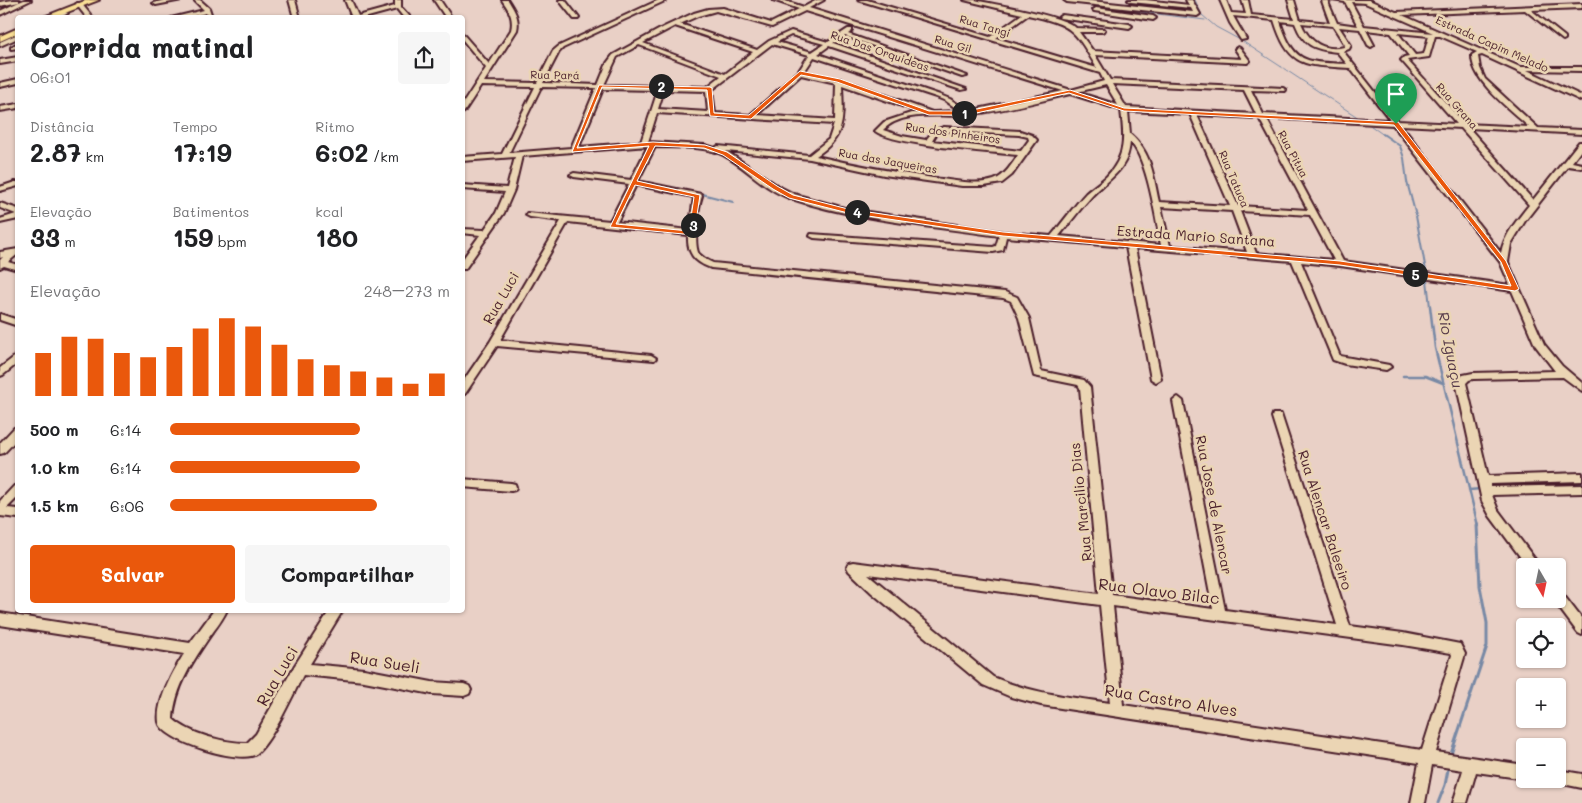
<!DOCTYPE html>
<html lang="pt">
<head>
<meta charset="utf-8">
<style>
  :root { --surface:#fff; --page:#f6f6f6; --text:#202124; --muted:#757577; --accent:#ea580c }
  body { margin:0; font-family:Mali,sans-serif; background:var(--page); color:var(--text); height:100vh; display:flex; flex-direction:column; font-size:19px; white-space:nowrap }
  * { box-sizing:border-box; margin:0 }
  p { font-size:16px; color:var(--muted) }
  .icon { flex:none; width:28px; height:28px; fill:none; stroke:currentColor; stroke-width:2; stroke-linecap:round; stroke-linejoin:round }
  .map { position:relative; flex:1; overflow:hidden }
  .panel { position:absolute; left:15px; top:15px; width:450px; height:598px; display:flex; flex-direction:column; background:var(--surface); border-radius:5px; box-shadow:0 1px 4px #0004 }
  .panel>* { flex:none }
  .needle { width:32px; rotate:171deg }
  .tools { position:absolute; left:1516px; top:558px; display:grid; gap:10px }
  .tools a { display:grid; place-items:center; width:50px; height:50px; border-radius:5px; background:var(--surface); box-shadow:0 1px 4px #0004; font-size:25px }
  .pin { position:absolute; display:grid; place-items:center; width:42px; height:42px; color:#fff; margin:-51px -21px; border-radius:50% 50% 50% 0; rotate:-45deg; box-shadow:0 0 5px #0007 }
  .pin .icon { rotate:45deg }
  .km { position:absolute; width:25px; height:25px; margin:-12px; border-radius:50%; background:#222; color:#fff; font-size:14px; line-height:25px; text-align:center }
  .round { display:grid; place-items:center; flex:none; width:52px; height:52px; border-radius:5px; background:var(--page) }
  .head { display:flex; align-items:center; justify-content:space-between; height:85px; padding:0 15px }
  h1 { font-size:28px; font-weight:700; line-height:38px }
  .figures { display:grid; grid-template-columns:repeat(3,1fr); gap:8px; height:85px; padding:5px 15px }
  .figures div { display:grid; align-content:center }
  .figures b { font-size:25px; font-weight:700 }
  .figures small { font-size:14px; font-weight:400 }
  .figures p { font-size:14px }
  .chart { height:140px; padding:10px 15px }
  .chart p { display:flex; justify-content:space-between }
  .chart svg { width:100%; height:90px; margin-top:5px; stroke:var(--accent); stroke-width:6 }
  .action { display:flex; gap:10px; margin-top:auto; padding:10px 15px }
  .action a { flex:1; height:58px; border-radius:5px; background:var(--accent); color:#fff; font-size:20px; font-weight:700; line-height:58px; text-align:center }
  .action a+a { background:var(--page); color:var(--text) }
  ul { padding:0 15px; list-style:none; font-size:16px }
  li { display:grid; grid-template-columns:80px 60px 1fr; align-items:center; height:38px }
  li i { height:12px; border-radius:6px; background:var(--accent) }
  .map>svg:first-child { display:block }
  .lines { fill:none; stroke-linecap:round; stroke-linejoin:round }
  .stream-far3 { stroke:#7889a5; stroke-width:1 }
  .stream-far2 { stroke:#7889a5; stroke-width:2 }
  .stream-far1 { stroke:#7889a5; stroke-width:2.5 }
  .stream { stroke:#7889a5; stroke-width:3 }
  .minor-casing { stroke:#4a1f2b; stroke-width:4 }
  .major-casing { stroke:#4a1f2b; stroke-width:4 }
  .minor { fill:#ebd5b4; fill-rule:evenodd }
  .major { fill:#fadf96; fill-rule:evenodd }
  .route { fill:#ea580c; stroke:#fff; fill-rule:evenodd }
  .labels { text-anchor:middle; stroke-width:5; stroke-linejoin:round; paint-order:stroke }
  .far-street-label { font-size:11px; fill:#4a1f2b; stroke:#ebd5b4 }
  .street-label { font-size:14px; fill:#4a1f2b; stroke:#ebd5b4 }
  .water-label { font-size:15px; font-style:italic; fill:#563a4a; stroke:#ebd5b4 }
  .near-street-label { font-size:16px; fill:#4a1f2b; stroke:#ebd5b4 }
</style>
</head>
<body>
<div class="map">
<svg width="1582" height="803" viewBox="0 0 1582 803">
  <rect width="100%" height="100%" fill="#e9d0c6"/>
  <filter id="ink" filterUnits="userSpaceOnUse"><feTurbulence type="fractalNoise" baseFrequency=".02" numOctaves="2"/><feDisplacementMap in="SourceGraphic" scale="10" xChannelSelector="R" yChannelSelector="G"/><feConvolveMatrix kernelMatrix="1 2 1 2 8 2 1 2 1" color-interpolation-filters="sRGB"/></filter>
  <g filter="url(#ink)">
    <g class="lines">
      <path class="stream-far3" d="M1195 0 1202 15 1216 27 1242 41 1362 120
        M1078 4 1205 20
        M1367 123 1385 136"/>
      <path class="stream-far2" d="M1383 134 1400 146 1404 158 1407 182 1416 216 1426 271 1430 307
        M698 193 733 202"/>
      <path class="stream-far1" d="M1430 306 1435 348 1478 526
        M1403 376H1425L1443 383
        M1491 487 1582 484
        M1469 490 1481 489"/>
      <path class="stream" d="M1450 757 1487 646V623L1480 586 1477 525
        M1438 803 1445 785 1449 765"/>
      <defs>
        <path id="minor" d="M13 0H19V2L24 0H31L0 15V11L19 2 0 6V2Z
          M166 0H182L156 5 153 3Z
          M194 0H200L209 8 212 17H208L206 13 185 18H171L204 10Z
          M289 0H295L300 18H294Z
          M345 0H351L358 16 395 6V0H401V7L411 18H404L397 9 364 18H352Z
          M434 0H440L452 18H446Z
          M502 0H508C514 10 520 18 517 30L484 82 537 83 553 51 559 46 659 0H667L563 48 559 52 543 83 598 85 607 63 613 55 664 27 694 13 708 9 723 8 771 23 799 9 773 0H782L804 7 817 0H824L809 8 1071 90 1104 81 1100 73 858 0H867L990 37 1022 14 964 0H975C996 5 1062 15 1076 28L1104 29 1105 30 1102 32H1079L1093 51 1242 59 1235 49 1238 47 1240 48 1250 61 1247 63 1095 55 1110 80 1283 88 1286 90 1285 91 1251 90 1263 114 1390 120 1350 68C1304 65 1289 68 1274 20L1233 16 1246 39 1241 40 1230 23 1220 0H1226L1231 13 1246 14 1242 0H1248L1251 15 1294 19 1288 0H1294L1300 20 1330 23 1322 1 1331 0 1328 2 1337 23 1358 26 1345 2 1332 0H1369L1396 12 1582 4V8L1531 10 1565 37V39L1563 40 1525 10 1402 15 1520 67H1582V71L1527 70 1582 96V101L1482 55 1478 56 1480 68 1485 79 1538 128 1582 130V134L1469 128 1533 200 1579 142H1582V149L1572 162 1582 164V168L1568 166 1525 221 1511 244 1508 262 1544 344 1562 366 1582 383V391L1563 377 1473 379 1469 380 1466 383 1488 476 1582 473V481L1490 484V487L1582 485V493L1492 495 1498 510 1540 566H1527L1490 516 1482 501 1456 382 1463 375 1473 373 1555 371 1535 345 1512 291 1340 266 1301 262 1340 356 1389 365 1391 367 1386 370 1345 364 1333 360 1292 261 1135 248 1161 379 1156 382 1151 379 1126 247 1006 237 1003 250 993 252 814 238 810 236 811 234 993 247 996 246 999 236C931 226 854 220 789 198 764 189 746 167 723 155 703 145 676 148 655 147L638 181 701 194 702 196C698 207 693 245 699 254 703 258 708 261 713 263L1005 292 1017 297 1029 318 1041 371 1084 380 1090 387 1112 595 1213 609 1173 401 1178 397 1183 401 1225 610 1337 625 1272 417 1273 414H1281L1350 626 1403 633 1460 644 1465 654 1436 752 1525 765 1526 779 1476 772 1467 803H1453L1463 770 1432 765 1425 803H1411L1419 763 1041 705 1011 697 983 685 872 593 849 571 847 567 849 563 853 562 1099 594 1080 388 1078 385 1034 376 1019 318 1011 301 1003 298 711 268C694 262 687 253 688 235L568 222 500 340 651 355 656 358 654 360 497 346 465 394 462 395V383L490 342 561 221 530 217 526 215 527 213 610 221 629 184 574 177 570 175 574 173 631 180 648 146 522 156 514 190 504 213 465 269H462V260L480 235 462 233V229L484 230 496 213 505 192 462 189V185L507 188 515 157 462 161V157L502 154 535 87 481 86 464 112 462 113V105L486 68 462 39V33L489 64 511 30C514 18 509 10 502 0ZM1351 2 1365 3 1433 33 1364 26ZM716 11 772 27 805 11 1063 91 968 111 950 99 940 95 818 54 829 46 961 90 966 89 833 43 845 36 962 77 967 76 848 34 852 31V29H848L828 42 791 31 769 41 757 50 680 24 698 16ZM1028 15C1073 25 1074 29 1097 68L996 38ZM1280 21 1295 23C1304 46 1313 49 1337 52L1347 64C1305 62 1294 64 1280 21ZM1301 23 1333 26 1345 45 1344 47C1324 52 1309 42 1301 23ZM675 26 753 52 725 74 643 43ZM1339 27 1360 29 1368 45 1371 47 1374 45 1366 30 1391 33 1409 56 1404 57 1401 60 1402 61 1457 124 1398 121 1343 51 1349 49 1351 45ZM1398 33 1429 36 1424 54 1415 55ZM791 35 824 44 812 52 777 42ZM1435 36H1440L1477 52 1472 55C1471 81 1511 110 1529 127L1465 124 1407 60 1429 57ZM772 44 809 55 798 72 750 115 715 113 712 90ZM639 45 721 76 707 87 665 86 662 84 659 86 604 85 617 57ZM814 57 936 97 946 101 960 111 932 112 857 85 842 81 841 79 836 80 804 72ZM801 75 836 83 835 120 757 115ZM1112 84 1244 90 1256 114 1126 107ZM842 85 922 113H911L884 122 875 131C893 145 990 152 1018 155 1012 164 1005 176 994 180 975 186 953 180 933 178 894 172 855 165 816 156 847 136 843 118 842 85ZM1106 85 1118 105 1077 92ZM541 87 596 88 571 148 509 153ZM603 89 658 90 641 142 579 147ZM664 90 706 91 708 112 658 109ZM1070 94 1121 110C1124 136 1127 155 1107 176 1101 182 1093 187 1086 193 1074 206 1063 222 1051 236L1003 232 848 209 794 194 778 186 726 151 810 159 884 175 962 186H984L1002 183 1012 175 1037 140 1032 135 1020 131 944 127 933 131 926 140 902 136 883 130C904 109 941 118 968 115 1002 111 1037 102 1070 94ZM1128 111 1190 114 1230 206 1159 202C1153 175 1152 153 1130 134ZM657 113 834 124 829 139 809 155 718 146 715 148 705 145 648 142ZM1197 115 1259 118 1308 210 1238 206ZM1266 118 1393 125 1500 262 1510 285 1343 261ZM1401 125 1461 128 1529 205C1518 219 1504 235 1501 253ZM945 131 1019 135 1028 137 1029 140 1021 151 932 141 937 133ZM1130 142C1147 157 1156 220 1161 245L1059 236C1070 223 1080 209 1091 197 1109 178 1128 171 1130 142ZM636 185 694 197 689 230 617 222ZM1161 207 1232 211 1247 252 1170 246ZM1240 211 1310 215 1334 260 1256 253ZM868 574 1100 605 1110 703C1070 697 1030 693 993 677ZM1113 606 1403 645 1451 653 1452 655 1422 750 1123 705Z
          M559 0H565L579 18 578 19H574Z
          M1064 0H1082L1193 12 1191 8 1131 2 1128 0H1146L1189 5 1186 0H1192L1200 14 1197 16 1067 2Z
          M77 3H81L93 18H87L76 4Z
          M1096 8 1153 16 1156 18 1153 20 1094 11 1093 10Z
          M63 12 68 13 60 18H52Z
          M1062 15 1129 24 1132 26 1129 28 1060 18 1059 17Z
          M18 34V38L0 46V42Z
          M18 43V48L11 49V47Z
          M18 57V61L0 64V60Z
          M18 79V83L0 87V83Z
          M18 104V108L0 111V107Z
          M15 182H18V186L0 191V187Z
          M0 203 18 209V219L0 223V219L16 214 0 208Z
          M18 249V254L8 262 18 265V270L4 266 0 268V260L3 257 0 258V252Z
          M0 314 18 320V326L0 320Z
          M18 354V363L3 375 0 376V368Z
          M18 427V438L4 453 0 454V443L14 428Z
          M462 479 511 483 515 484 516 487 515 490 511 491 462 487Z
          M18 485V497L7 508 18 509V518L0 516V501L14 486Z
          M1558 592 1562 593 1582 619V635L1578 633 1554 601 1553 599H1558Z
          M214 610H227C223 619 216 628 210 636 193 661 175 687 173 719 189 734 225 743 247 743L256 734 295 665 330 610H343L310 664 364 669 432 682 464 684 469 686 471 690 469 694 464 696 432 694 364 681 303 675C293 695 272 741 256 754 242 765 162 741 159 722 156 702 173 671 184 654L0 625V613L190 643Z
          M1558 770 1582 774V788L1553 782 1552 779H1558Z"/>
        <path id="major" d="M87 0H99L52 18H41Z
          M18 28V33L0 41V36Z"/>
      </defs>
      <use href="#minor" class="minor-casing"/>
      <use href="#major" class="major-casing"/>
      <use href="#minor" class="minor"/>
      <use href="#major" class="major"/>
    </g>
  </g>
  <path class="route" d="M800 71 840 79 929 111H967L1070 90 1124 108 1398 122 1506 261 1519 289 1515 291 1340 265 1003 236 848 213 789 198 773 189 723 155 704 148 655 146 637 181 700 195 694 235 610 227 649 146 572 152 599 85 710 87 712 88 714 113 749 115ZM801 75 837 82 929 115H967L1069 93 1124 111 1394 125 1501 262 1511 286 1340 261 1003 232 848 209 793 195 777 186 727 152 705 145 653 142 577 148 602 87 707 90 710 116 751 119ZM635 185 694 197 689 231 616 224Z"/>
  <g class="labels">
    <g class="far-street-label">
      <text transform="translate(985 26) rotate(17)" y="4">Rua Tangi</text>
      <text transform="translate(953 44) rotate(17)" y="4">Rua Gil</text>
      <text transform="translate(1492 44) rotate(24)" y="4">Estrada Capim Melado</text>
      <text transform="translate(880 51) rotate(19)" y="4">Rua Das Orquideas</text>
      <text transform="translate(555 75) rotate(1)" y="4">Rua Pará</text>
      <text transform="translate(1457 106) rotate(49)" y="4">Rua Grana</text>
      <text transform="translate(953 133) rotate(8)" y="4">Rua dos Pinheiros</text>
      <text transform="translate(1293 154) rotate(62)" y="4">Rua Pitua</text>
      <text transform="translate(888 161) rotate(10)" y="4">Rua das Jaqueiras</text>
      <text transform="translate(1234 179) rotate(67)" y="4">Rua Tatuca</text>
    </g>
    <g class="street-label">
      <text transform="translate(1196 236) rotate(4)" y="5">Estrada Mario Santana</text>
      <text transform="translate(501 298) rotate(-60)" y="5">Rua Luci</text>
      <text transform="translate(1081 502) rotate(-96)" y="5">Rua Marcilio Dias</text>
      <text transform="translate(1214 505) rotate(79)" y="5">Rua Jose de Alencar</text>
      <text transform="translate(1325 520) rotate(72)" y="5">Rua Alencar Baleeiro</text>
    </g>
    <g class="water-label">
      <text transform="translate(1450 350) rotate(79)" y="5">Rio Iguaçu</text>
    </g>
    <g class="near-street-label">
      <text transform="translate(1159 591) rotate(7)" y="6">Rua Olavo Bilac</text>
      <text transform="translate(385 662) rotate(9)" y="6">Rua Sueli</text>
      <text transform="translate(277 676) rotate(-60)" y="6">Rua Luci</text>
      <text transform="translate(1171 700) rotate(9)" y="6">Rua Castro Alves</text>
    </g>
  </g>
</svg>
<div class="tools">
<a><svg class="needle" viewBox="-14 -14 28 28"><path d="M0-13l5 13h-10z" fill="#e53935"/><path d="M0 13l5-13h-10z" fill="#757577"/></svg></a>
<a><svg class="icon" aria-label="locate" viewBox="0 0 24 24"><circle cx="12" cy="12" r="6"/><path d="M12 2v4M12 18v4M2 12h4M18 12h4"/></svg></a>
<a>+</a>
<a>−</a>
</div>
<div class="pin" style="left:1396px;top:124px;background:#1e9e55"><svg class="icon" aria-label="arrive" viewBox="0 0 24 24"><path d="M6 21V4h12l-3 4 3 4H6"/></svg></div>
<b class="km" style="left:964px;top:113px">1</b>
<b class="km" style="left:661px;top:86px">2</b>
<b class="km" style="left:693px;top:225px">3</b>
<b class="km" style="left:857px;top:212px">4</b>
<b class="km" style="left:1415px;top:274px">5</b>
<section class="panel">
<div class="head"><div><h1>Corrida matinal</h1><p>06:01</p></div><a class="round"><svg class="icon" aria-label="share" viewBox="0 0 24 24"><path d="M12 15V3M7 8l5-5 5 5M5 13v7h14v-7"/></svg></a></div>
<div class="figures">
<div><p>Distância</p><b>2.87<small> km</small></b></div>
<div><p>Tempo</p><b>17:19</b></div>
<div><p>Ritmo</p><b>6:02<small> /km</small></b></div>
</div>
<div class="figures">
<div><p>Elevação</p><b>33<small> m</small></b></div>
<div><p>Batimentos</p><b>159<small> bpm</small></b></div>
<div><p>kcal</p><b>180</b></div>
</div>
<div class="chart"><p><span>Elevação</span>248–273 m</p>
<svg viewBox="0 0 160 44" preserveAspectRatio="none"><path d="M5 44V23M15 44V15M25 44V16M35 44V23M45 44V25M55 44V20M65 44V11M75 44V6M85 44V10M95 44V19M105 44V26M115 44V29M125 44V32M135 44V35M145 44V38M155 44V33"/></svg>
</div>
<ul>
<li><b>500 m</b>6:14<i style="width:68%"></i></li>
<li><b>1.0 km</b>6:14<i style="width:68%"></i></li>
<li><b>1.5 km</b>6:06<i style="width:74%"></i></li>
</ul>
<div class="action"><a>Salvar</a><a>Compartilhar</a></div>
</section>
</div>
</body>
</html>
